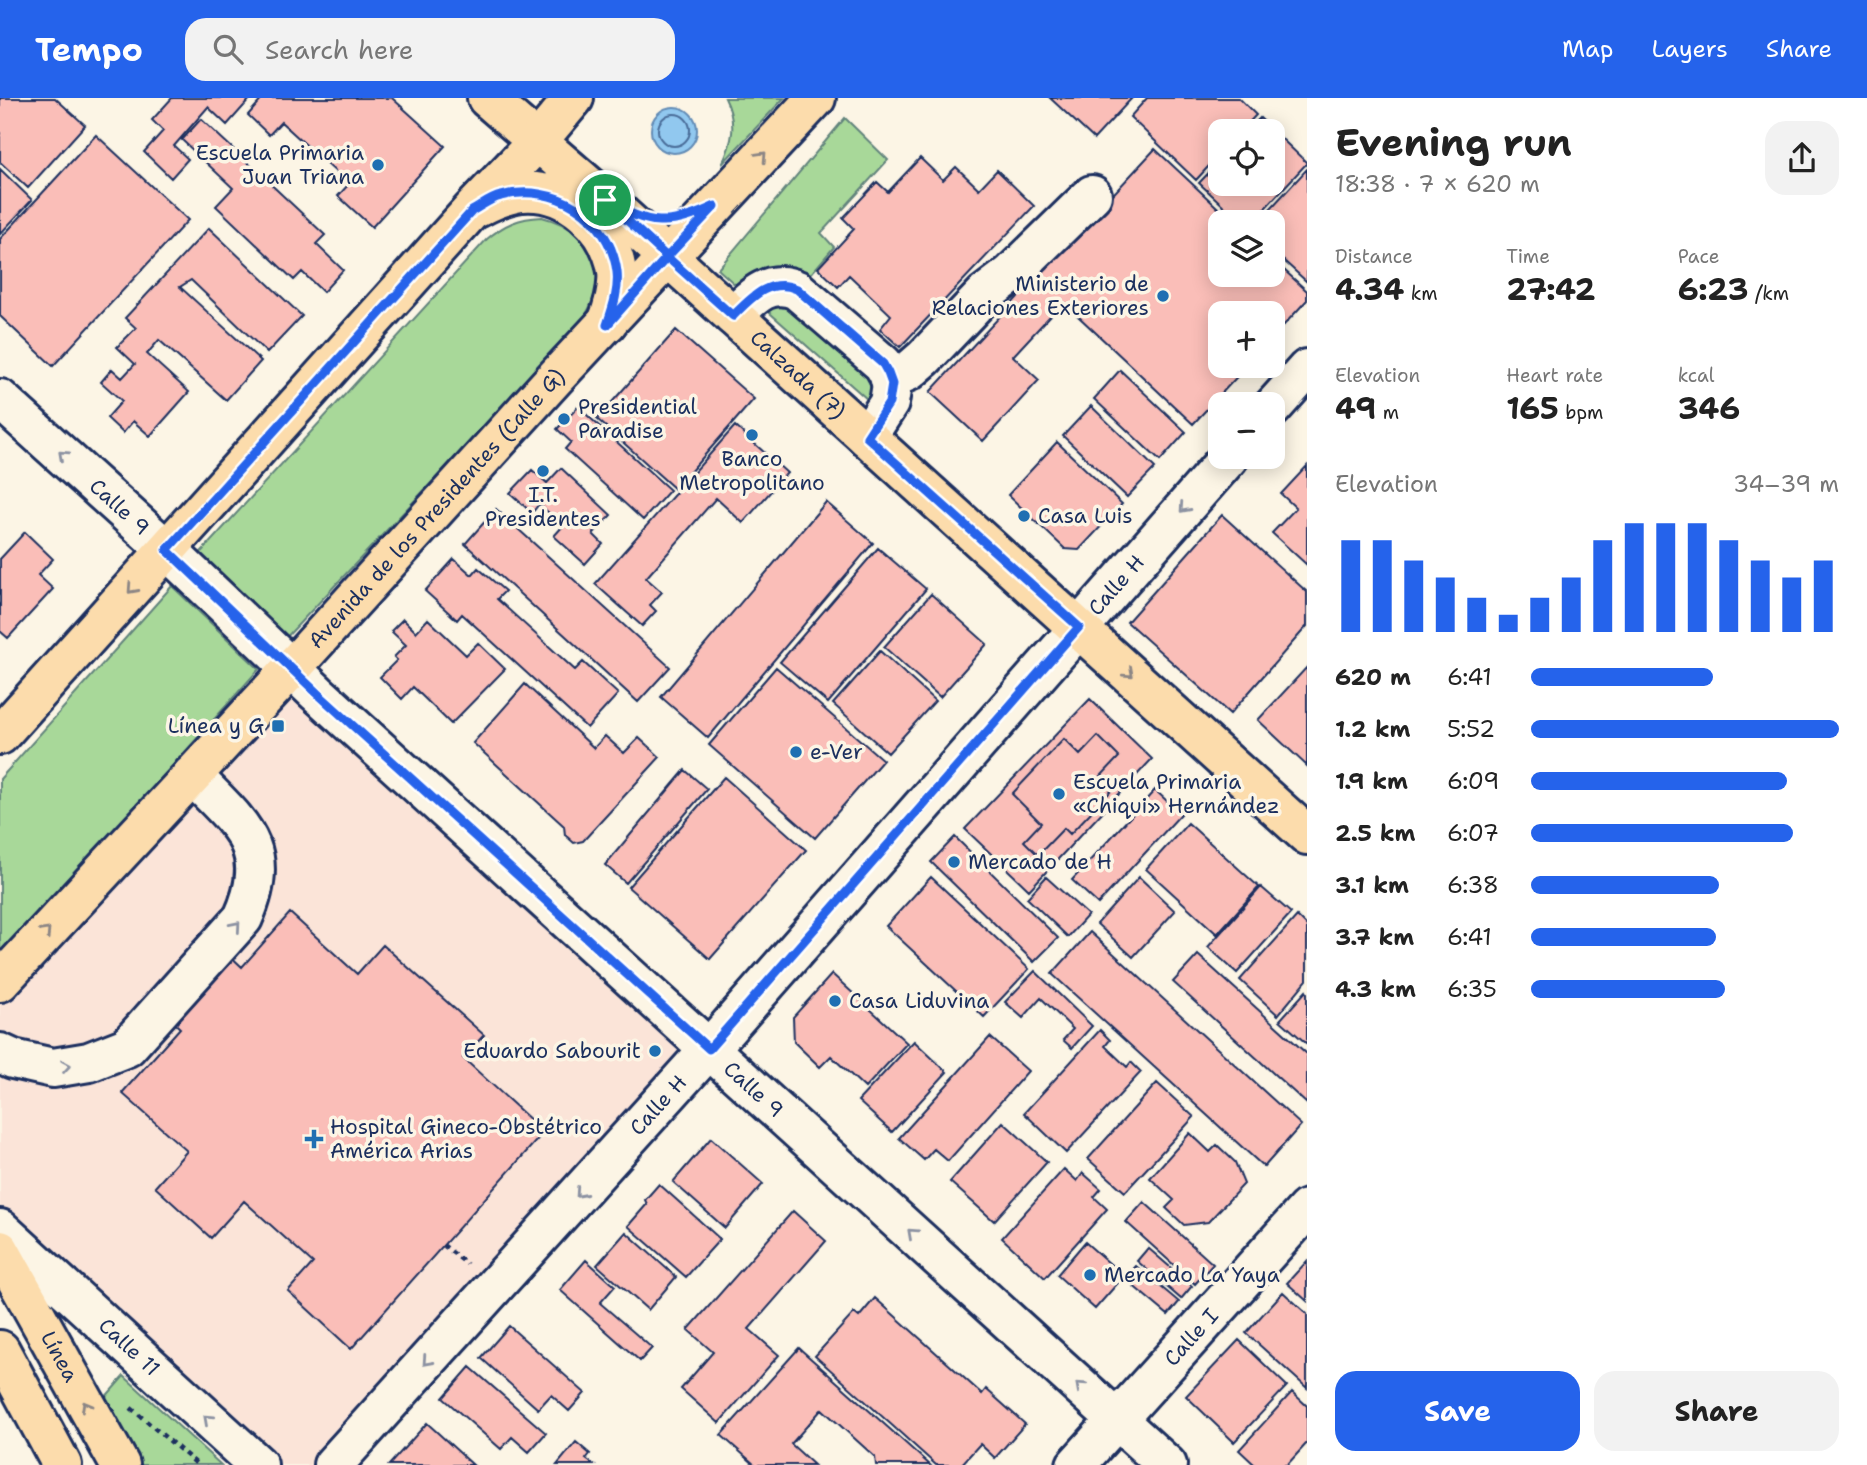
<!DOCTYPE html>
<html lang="en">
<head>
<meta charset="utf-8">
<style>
  :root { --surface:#fff; --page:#f2f2f2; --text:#222; --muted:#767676; --accent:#2563eb }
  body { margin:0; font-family:"Shantell Sans",sans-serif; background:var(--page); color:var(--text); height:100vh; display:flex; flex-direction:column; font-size:26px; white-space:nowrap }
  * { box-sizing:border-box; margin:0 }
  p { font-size:23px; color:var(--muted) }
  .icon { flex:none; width:38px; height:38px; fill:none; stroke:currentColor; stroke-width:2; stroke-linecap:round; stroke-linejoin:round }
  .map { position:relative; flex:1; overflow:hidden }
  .details { display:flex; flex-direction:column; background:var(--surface); width:560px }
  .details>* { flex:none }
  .fabs { position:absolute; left:1208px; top:21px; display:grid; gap:14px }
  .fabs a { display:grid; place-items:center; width:77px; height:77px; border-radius:14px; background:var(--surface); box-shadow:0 4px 18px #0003; font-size:35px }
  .pin { position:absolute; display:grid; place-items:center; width:60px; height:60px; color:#fff; margin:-30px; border:4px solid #fff; border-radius:50%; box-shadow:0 2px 7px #0007 }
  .round { display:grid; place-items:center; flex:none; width:74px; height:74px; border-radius:21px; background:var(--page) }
  .summary { display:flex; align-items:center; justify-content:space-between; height:119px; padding:0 28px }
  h1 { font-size:38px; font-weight:700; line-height:52px }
  .figures { display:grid; grid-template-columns:repeat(3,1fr); gap:10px; height:119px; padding:7px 28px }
  .figures div { display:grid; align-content:center }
  .figures b { font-size:30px; font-weight:700 }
  .figures small { font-size:19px; font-weight:400 }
  .figures p { font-size:19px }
  .chart { height:196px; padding:14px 28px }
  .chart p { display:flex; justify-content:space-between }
  .chart svg { width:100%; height:126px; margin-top:7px; stroke:var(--accent); stroke-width:6 }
  .action { display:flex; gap:14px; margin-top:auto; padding:14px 28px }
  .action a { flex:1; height:80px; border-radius:21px; background:var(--accent); color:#fff; font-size:28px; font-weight:700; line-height:80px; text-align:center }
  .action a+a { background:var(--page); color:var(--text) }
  ul { padding:0 28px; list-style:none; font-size:23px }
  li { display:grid; grid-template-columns:112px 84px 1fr; align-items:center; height:52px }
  li i { height:18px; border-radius:9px; background:var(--accent) }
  header { display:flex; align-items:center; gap:42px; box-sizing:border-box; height:98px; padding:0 35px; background:var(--accent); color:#fff }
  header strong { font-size:33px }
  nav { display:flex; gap:38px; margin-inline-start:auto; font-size:24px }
  .search { width:490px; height:63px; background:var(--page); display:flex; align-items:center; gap:18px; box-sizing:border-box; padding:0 24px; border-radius:21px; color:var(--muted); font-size:26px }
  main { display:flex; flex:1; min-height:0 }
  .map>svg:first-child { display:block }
  .built { fill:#fbe4d8 }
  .green { fill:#a8d899; stroke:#62847c; stroke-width:2 }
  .water { fill:#91c8ef; stroke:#628bb5; stroke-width:2 }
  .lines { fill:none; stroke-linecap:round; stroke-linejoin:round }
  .shore { stroke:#4a6c98; stroke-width:2 }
  .building { fill:#fabeb8; stroke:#1b2f5e; stroke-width:2 }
  .minor-casing { stroke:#1b2f5e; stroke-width:44 }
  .major-casing { stroke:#1b2f5e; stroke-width:44 }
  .path { stroke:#1b2f5e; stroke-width:4.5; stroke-dasharray:5 5; stroke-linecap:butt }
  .minor { stroke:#fcf5e5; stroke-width:38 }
  .major { stroke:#fcdcac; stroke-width:38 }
  .oneway { stroke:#8c8685 }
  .oneway2 { stroke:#8c92a2 }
  .route-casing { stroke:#fff; stroke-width:14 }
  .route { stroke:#2563eb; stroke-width:9 }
  .poi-dot { fill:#1f6fb2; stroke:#fcf5e5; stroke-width:2.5 }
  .labels { text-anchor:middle; stroke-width:7; stroke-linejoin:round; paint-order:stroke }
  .poi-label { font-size:21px; fill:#1b2f5e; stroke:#fcf5e5; text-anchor:start }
  .street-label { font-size:21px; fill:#1b2f5e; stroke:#fcf5e5 }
</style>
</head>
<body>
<header>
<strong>Tempo</strong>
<div class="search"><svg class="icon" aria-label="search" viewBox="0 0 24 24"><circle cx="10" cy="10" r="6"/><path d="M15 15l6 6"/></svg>Search here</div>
<nav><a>Map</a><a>Layers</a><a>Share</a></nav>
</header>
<main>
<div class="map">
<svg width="1307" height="1367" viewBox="0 0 1307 1367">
  <rect width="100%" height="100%" fill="#fcf5e5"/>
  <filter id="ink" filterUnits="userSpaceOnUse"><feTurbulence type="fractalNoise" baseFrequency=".0143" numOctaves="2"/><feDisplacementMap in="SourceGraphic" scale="14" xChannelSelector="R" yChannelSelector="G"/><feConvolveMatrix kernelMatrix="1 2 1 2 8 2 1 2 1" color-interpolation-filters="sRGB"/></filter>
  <g filter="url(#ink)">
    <path class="built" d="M291 571 709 951 333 1367H258L0 1131V884Z"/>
    <path class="green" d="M725 0H784L722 66C733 44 737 24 725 0Z
      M845 20 888 62 821 135 834 149 804 184 741 192 718 171Z
      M542 119C599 134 614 181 578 228L282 544 193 463 487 141C505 126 519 120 542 119Z
      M782 200 868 266 876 309 762 208Z
      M172 488 259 571 0 861V681Z
      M124 1278 221 1367H139L103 1302Z"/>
    <path class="water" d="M651 32a23 23 0 1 1 46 0a23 23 0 1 1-46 0Z"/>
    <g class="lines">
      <path class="shore" d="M658 32a16 16 0 1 1 32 0a16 16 0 1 1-32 0Z"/>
    </g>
    <path class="building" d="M0 0H55L85 27 28 90 0 64Z
      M172 0H251L227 27 208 9 174 48 188 61 171 80 144 54 163 33 152 22Z
      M263 0H392L445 48 372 129 338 98 349 86 281 24 269 37 248 17Z
      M1050 0H1132L1094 41Z
      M1147 0H1239L1256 17 1241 33H1220V56L1196 82 1130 19Z
      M1260 20 1307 65 1252 124H1241L1199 85 1220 63V86H1272V33H1247Z
      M201 21 325 137 316 146 343 172 323 194 302 174 294 182 216 108 233 90 182 42Z
      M96 37 188 122 53 268 0 218V141Z
      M1155 51 1233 124H1220V177H1272V161L1307 193V202L1272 240V215H1220V268H1247L1193 326 1063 204 1013 258 1039 282 983 343 930 294Z
      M920 60 943 82 956 69 979 91 997 72 1034 108 900 249 880 231 891 217 849 177 838 189 818 170 854 131 843 120 877 84 888 94Z
      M0 71 32 102 0 136Z
      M1307 71V184L1272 152V124H1258Z
      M209 130 302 218 267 255 191 182 180 189 261 263 226 302 159 242 147 256 189 294 150 338 133 323 123 335 107 320 122 303 101 284 112 271 122 280 135 266 117 249 136 230 125 220Z
      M676 232 754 301 675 391 597 321Z
      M1120 272 1186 334 1160 363 1094 301Z
      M1091 308 1155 370 1127 399 1063 338Z
      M578 309 670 392 643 422 565 351 571 344 557 331Z
      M735 328 787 375 743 425 716 400 646 480 662 494 650 507 656 513 642 528 595 486Z
      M1057 344 1122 406 1079 452 1065 451 1008 397Z
      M1307 368V467L1272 435 1296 410 1281 396Z
      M561 370 611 417 593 436 603 446 585 466 554 438 563 428 539 406 532 415 510 395 532 372 547 385Z
      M826 404 873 445 708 640 661 599Z
      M496 411 670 569 638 604 465 446Z
      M1222 417 1307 494V528L1230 616 1127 524Z
      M25 434 53 461 38 477 53 491 8 540 0 533V461Z
      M878 450 926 491 828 605 780 564Z
      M454 461 472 477 478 470 505 493 497 501 575 572 583 564 618 596 587 630 462 516 457 522 425 493Z
      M931 496 987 546 940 599 884 549Z
      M403 521 416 534 428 521 466 557 478 545 505 571 451 626 413 589 402 601 380 579 397 562 394 559 406 547 391 533Z
      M880 553 935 603 888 655 833 606Z
      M776 569 883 662 815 740 709 647Z
      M1307 569V668L1258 622Z
      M525 586 594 650 605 638 624 655 639 640 660 659 583 743 574 745 565 737 564 728 473 645Z
      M1090 601 1152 661 1029 792 965 731Z
      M1098 638 1119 659 1101 678 1113 691 1070 736 1064 730 1038 757 1024 743 1041 725 1012 696 1064 641 1080 657Z
      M685 672 707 691 626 785 605 767Z
      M724 679 806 752 710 861 628 789Z
      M1155 692 1181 716 1098 806 1072 782Z
      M1188 725 1259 789 1217 836 1146 771Z
      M955 739 1058 840 1034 864 931 764Z
      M931 779 1029 871 984 919 886 828Z
      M1046 779 1088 817 1068 839 1027 800Z
      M1139 779 1175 813 1133 859 1097 826Z
      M1261 789 1291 815 1237 875 1208 849Z
      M290 815 357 876 383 847 484 937 463 960 544 1034 351 1251 288 1193 313 1165 244 1103 211 1140 155 1089 187 1053 122 995 180 930 168 919 226 854 242 869Z
      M1297 818 1307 828V882L1278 917 1240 882Z
      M1090 834 1301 1027 1264 1069 1052 876Z
      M1198 857 1307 956V1006L1173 884Z
      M1035 873 1092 928 1072 950 1063 942 1073 931 1041 900 1023 920 1005 904Z
      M832 876 907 945 865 990 831 958 820 969 794 944 793 919Z
      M1306 893 1307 895V946L1280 922Z
      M1100 932 1110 942 1105 948 1127 969 1131 964 1141 974 1066 1055 1024 1015Z
      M990 939 1028 973 948 1063 934 1051 924 1062 899 1040Z
      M914 943 947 974 892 1034 858 1003Z
      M1157 985 1194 1019 1125 1094 1088 1061Z
      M1003 1024 1047 1064 994 1123 950 1084Z
      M1190 1035 1210 1054 1217 1047 1235 1064 1244 1086 1208 1124 1184 1127 1166 1110 1174 1102 1150 1080Z
      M711 1040 763 1086 725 1130 673 1084Z
      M1064 1071 1077 1083 1083 1075 1101 1091 1094 1099 1107 1111 1045 1180 1002 1140Z
      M659 1086 720 1141 686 1179 628 1128 647 1106 645 1102Z
      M1144 1104 1213 1166 1195 1186 1126 1124Z
      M793 1113 826 1143 749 1231 779 1257 719 1325 681 1291 713 1254 688 1232Z
      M626 1134 676 1179 648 1212 597 1167Z
      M1085 1144 1124 1178 1095 1211 1057 1177Z
      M1148 1150 1192 1188 1181 1201 1137 1163Z
      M586 1162 615 1188 600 1205 652 1250 640 1263 560 1192Z
      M1307 1163V1203L1287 1185Z
      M1136 1168 1179 1204 1168 1217 1125 1181Z
      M1283 1194 1307 1216V1290L1246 1235Z
      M875 1200 982 1296 986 1291 1025 1326 995 1360 980 1346 961 1367H936L815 1258 854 1215 859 1219Z
      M509 1228 585 1295 569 1313 551 1297 538 1311 481 1260Z
      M1239 1242 1287 1288 1234 1344 1186 1298Z
      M799 1250 930 1367H876L875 1359 822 1311 791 1346 814 1367H755L721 1337Z
      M470 1269 546 1335 529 1354 512 1339 501 1351 443 1300Z
      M1292 1294 1307 1308V1345L1287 1367H1255L1239 1352Z
      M427 1325 473 1367H389Z
      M576 1344 590 1356 586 1361 594 1367H557Z"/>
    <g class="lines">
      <defs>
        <g id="minor">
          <path d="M733 218C751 200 769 179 797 192L883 266 888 275 892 286 889 305 867 339"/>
          <path d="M890 281 909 273 924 260 985 196 1010 177 1092 97"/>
          <path id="s1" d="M0 301 167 452 317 595 1167 1367"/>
          <path d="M1272 310 1307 271"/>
          <path d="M0 955 13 961 53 970 89 964 127 949 243 820C275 748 239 726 192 677"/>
          <path id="s2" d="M0 1131 258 1367"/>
          <path id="s3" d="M333 1367 709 951 1229 359"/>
          <path id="s4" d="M1076 1367 1307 1111"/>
        </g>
        <g id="major">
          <path id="s5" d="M487 0 605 102 1307 737"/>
          <path d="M477 110C492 102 505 96 522 94 568 90 610 129 617 173 619 191 613 209 607 225"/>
          <path d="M0 637 472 112 537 44 574 0"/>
          <path id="s6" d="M0 884 291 571 554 281 816 0"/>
          <path id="s7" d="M0 1152 120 1367"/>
          <path d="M0 1252 62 1367"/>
        </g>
      </defs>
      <use href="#minor" class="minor-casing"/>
      <use href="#major" class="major-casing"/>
      <path class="path" d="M443 1147 467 1166
        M131 1310 198 1367"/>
      <use href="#minor" class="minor"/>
      <use href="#major" class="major"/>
    </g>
    <defs><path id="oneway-chevron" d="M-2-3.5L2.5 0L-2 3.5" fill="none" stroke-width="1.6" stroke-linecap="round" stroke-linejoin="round" transform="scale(1.75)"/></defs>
    <g class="oneway">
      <use href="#oneway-chevron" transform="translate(762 58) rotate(-47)"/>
      <use href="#oneway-chevron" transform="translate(132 491) rotate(132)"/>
      <use href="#oneway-chevron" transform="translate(1129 575) rotate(42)"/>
      <use href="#oneway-chevron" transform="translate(46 834) rotate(-47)"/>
      <use href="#oneway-chevron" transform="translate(86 1308) rotate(-119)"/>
    </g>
    <g class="oneway2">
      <use href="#oneway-chevron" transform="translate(63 357) rotate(-138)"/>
      <use href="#oneway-chevron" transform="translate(1184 410) rotate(132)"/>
      <use href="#oneway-chevron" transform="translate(236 828) rotate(-49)"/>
      <use href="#oneway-chevron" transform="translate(66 968) rotate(-9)"/>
      <use href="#oneway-chevron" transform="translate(580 1095) rotate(132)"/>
      <use href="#oneway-chevron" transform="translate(912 1135) rotate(-138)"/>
      <use href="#oneway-chevron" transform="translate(427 1263) rotate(132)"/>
      <use href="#oneway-chevron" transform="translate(1080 1288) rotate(-138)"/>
      <use href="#oneway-chevron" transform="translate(208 1321) rotate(-138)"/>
    </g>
  </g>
  <g class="lines" filter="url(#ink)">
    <defs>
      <path id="route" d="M605 102 667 159 607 227C613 209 619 192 617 174 610 118 554 84 501 98 491 100 481 108 472 113L167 452 317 595 709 951 1079 529 867 339 889 305 892 286 888 275 883 266 797 191C769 179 751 200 733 218L667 159 715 108C669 130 649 128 605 102"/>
    </defs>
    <use href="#route" class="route-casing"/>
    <use href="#route" class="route"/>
  </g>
  <g class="poi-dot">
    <circle cx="378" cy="67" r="7"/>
    <circle cx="1163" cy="198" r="7"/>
    <circle cx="564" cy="321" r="7"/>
    <circle cx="752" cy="337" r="7"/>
    <circle cx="543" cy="373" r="7"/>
    <circle cx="1024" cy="418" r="7"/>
    <rect x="271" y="621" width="14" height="14" rx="3.5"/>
    <circle cx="796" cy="654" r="7"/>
    <circle cx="1059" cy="696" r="7"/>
    <circle cx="954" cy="764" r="7"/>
    <circle cx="835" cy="903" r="7"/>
    <circle cx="655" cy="953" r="7"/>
    <path d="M310.5 1030.5h7v7h7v7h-7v7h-7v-7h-7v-7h7z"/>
    <circle cx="1090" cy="1177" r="7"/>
  </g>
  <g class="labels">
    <g class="poi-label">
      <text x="364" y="62" text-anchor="end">Escuela Primaria<tspan x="364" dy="24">Juan Triana</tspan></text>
      <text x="1149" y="193" text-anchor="end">Ministerio de<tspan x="1149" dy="24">Relaciones Exteriores</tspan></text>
      <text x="578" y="316">Presidential<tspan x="578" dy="24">Paradise</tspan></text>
      <text x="752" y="368" text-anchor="middle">Banco<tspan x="752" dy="24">Metropolitano</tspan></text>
      <text x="543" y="404" text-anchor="middle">I.T.<tspan x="543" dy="24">Presidentes</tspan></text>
      <text x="1038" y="425">Casa Luis</text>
      <text x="264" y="635" text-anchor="end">Línea y G</text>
      <text x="810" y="661">e-Ver</text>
      <text x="1073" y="691">Escuela Primaria<tspan x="1073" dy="24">«Chiqui» Hernández</tspan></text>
      <text x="968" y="771">Mercado de H</text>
      <text x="849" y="910">Casa Liduvina</text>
      <text x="641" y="960" text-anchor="end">Eduardo Sabourit</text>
      <text x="330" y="1036">Hospital Gineco-Obstétrico<tspan x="330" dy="24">América Arias</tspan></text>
      <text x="1104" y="1184">Mercado La Yaya</text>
    </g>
    <g class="street-label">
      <text dy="7" stroke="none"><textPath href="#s5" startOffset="416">Calzada (7)</textPath></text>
      <text dy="7" stroke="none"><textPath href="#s1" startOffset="161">Calle 9</textPath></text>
      <text dy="7" stroke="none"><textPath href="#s6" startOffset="644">Avenida de los Presidentes (Calle G)</textPath></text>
      <text dy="7" stroke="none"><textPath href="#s3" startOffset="1178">Calle H</textPath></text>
      <text dy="7" stroke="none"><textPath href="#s1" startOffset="1022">Calle 9</textPath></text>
      <text dy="7" stroke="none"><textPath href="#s3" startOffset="485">Calle H</textPath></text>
      <text dy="7" stroke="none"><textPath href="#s4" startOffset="172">Calle I</textPath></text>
      <text dy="7" stroke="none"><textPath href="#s2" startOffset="175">Calle 11</textPath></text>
      <text dy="7" stroke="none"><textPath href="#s7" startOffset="122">Línea</textPath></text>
    </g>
  </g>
</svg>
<div class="fabs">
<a><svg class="icon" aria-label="locate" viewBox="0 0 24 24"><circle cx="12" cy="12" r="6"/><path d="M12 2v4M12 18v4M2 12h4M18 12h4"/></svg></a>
<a><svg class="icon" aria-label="layers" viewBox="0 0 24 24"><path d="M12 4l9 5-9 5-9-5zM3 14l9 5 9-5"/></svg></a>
<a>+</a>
<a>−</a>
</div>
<div class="pin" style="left:605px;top:102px;background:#1e9e55"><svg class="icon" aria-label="arrive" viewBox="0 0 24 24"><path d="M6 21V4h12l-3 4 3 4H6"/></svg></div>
</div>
<section class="details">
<div class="summary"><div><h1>Evening run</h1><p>18:38 · 7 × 620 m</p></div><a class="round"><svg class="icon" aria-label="share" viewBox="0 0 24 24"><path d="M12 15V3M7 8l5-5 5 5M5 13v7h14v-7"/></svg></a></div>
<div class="figures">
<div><p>Distance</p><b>4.34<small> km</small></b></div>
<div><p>Time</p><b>27:42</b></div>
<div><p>Pace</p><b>6:23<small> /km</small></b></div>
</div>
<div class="figures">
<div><p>Elevation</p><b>49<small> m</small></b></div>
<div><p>Heart rate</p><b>165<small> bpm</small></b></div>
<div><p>kcal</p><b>346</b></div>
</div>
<div class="chart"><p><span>Elevation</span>34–39 m</p>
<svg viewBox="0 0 160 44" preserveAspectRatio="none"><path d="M5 44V12M15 44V12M25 44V19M35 44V25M45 44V32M55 44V38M65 44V32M75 44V25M85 44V12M95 44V6M105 44V6M115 44V6M125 44V12M135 44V19M145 44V25M155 44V19"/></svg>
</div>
<ul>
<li><b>620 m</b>6:41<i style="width:59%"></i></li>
<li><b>1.2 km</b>5:52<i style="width:100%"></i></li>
<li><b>1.9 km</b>6:09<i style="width:83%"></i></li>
<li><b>2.5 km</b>6:07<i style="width:85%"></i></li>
<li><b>3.1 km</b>6:38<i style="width:61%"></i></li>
<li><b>3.7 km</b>6:41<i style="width:60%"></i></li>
<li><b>4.3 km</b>6:35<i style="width:63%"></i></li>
</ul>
<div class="action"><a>Save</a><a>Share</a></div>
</section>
</main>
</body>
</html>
